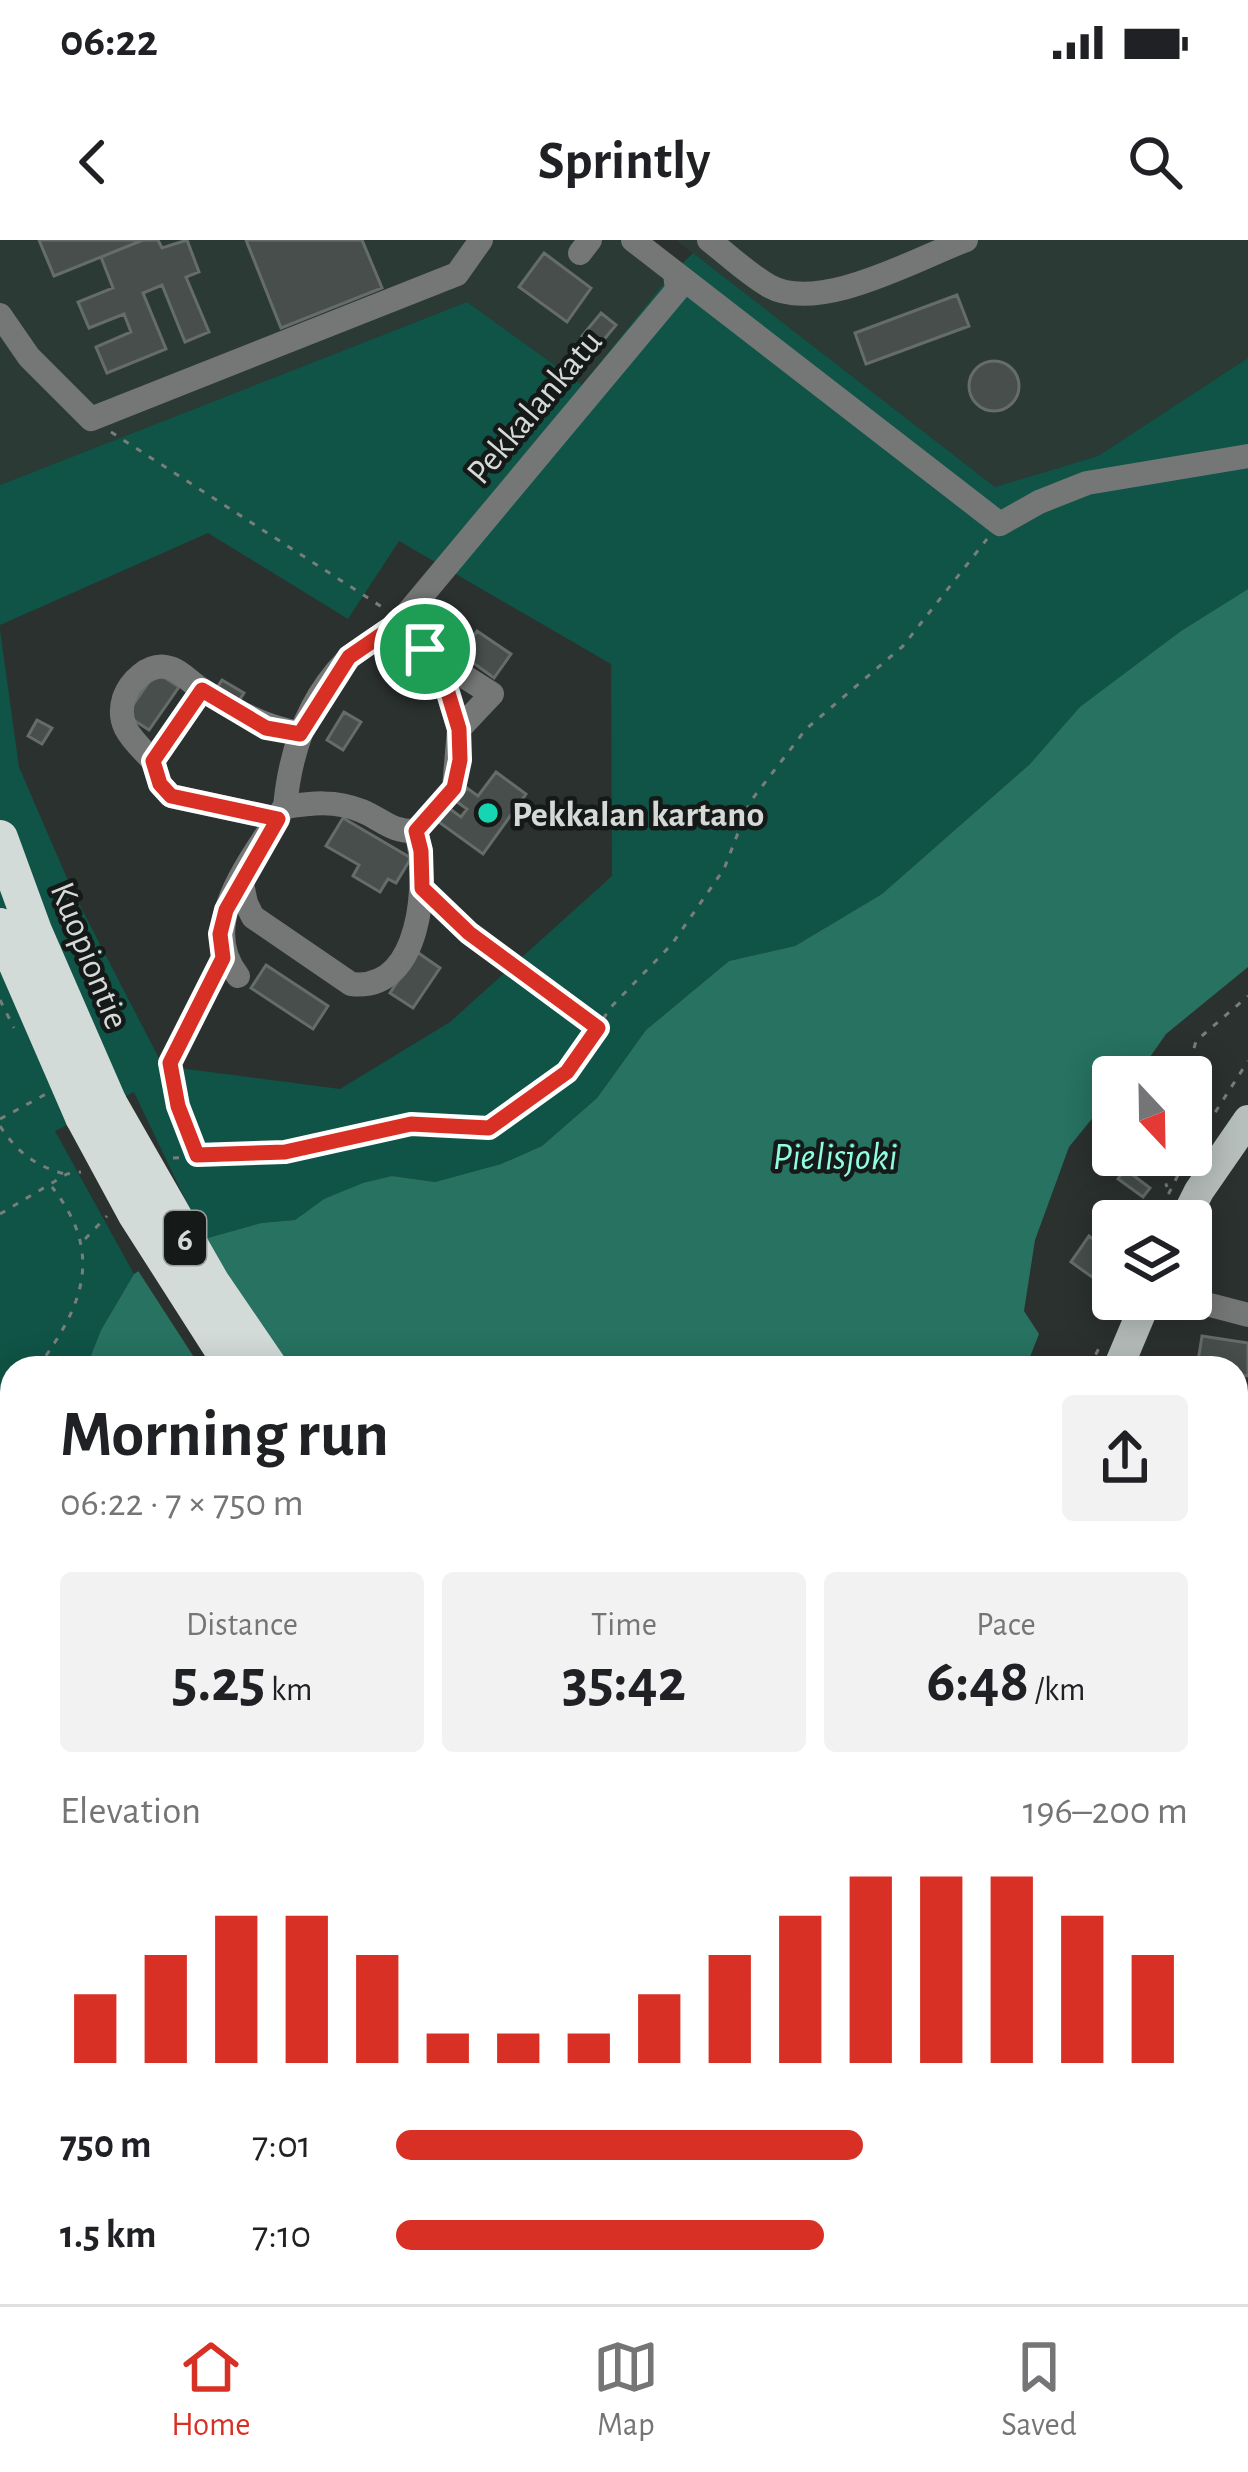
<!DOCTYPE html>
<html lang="en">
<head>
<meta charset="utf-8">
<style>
  :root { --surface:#fff; --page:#f2f2f2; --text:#202124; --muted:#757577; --line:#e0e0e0; --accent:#d93025 }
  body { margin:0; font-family:"Alegreya Sans",sans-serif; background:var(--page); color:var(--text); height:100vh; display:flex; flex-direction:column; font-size:45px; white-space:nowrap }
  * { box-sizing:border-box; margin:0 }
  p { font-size:39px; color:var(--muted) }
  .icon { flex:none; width:66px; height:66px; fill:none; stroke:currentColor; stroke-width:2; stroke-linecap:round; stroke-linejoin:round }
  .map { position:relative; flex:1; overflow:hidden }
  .details { position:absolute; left:0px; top:1116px; width:1248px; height:948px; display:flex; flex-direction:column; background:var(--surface); border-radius:36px 36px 0 0; box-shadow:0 6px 30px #0003 }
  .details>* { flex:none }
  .needle { width:78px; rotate:158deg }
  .controls { position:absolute; left:1092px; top:816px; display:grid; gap:24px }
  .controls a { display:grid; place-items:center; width:120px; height:120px; border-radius:12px; background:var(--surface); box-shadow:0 6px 30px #0003; font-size:60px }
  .pin { position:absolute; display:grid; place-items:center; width:102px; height:102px; color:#fff; margin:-51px; border:6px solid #fff; border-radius:50%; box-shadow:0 3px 12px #0007 }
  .round { display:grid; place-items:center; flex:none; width:126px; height:126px; border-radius:12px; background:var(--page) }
  .summary { display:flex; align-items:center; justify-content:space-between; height:204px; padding:0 60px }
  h1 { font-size:66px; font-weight:600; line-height:90px }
  .figures { display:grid; grid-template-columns:repeat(3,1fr); gap:18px; height:204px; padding:12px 60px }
  .figures div { display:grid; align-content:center; border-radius:12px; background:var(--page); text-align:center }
  .figures b { font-size:60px; font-weight:600 }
  .figures small { font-size:33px; font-weight:400 }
  .figures p { font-size:33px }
  .chart { height:336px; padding:24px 60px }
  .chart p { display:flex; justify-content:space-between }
  .chart svg { width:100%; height:216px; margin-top:12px; stroke:var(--accent); stroke-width:6 }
  ul { padding:0 60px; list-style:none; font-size:39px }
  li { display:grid; grid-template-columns:192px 144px 1fr; align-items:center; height:90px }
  li i { height:30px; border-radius:15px; background:var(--accent) }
  .status { display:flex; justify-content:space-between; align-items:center; height:84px; padding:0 60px; background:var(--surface); direction:ltr }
  .status svg { height:33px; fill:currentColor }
  header { display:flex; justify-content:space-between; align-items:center; height:156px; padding:0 60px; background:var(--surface); font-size:54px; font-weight:600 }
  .tabs { display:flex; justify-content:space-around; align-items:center; height:168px; border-top:3px solid var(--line); background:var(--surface); font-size:33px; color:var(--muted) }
  .tabs a { display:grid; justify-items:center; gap:6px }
  .tabs .on { color:var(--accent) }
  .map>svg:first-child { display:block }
  .built { fill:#2c3a36 }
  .green { fill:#0f5446 }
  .water { fill:#277261 }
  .pier { fill:#2b312f }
  .building { fill:#474e4c; stroke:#656c6a; stroke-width:3 }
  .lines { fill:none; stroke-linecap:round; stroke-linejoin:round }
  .path { stroke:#787e7c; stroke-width:3; stroke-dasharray:6 9; stroke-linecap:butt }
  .minor { stroke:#747776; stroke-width:24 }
  .major { stroke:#b7bfbc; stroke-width:30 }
  .highway { stroke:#d2dbd8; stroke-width:36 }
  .highway-bridge { stroke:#d2dbd8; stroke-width:36 }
  .route-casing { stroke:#fff; stroke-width:24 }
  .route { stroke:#d93025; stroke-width:15 }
  .poi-dot { fill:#16d5b3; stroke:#151918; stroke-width:4.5 }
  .labels { text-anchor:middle; stroke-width:9; stroke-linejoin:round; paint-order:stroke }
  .shield { fill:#151918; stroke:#9ba09e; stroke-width:3 }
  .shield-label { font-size:33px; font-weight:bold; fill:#d5dad8 }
  .street-label { font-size:36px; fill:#d5dad8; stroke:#151918 }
  .poi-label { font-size:36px; font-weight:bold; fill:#d5dad8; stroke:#151918; text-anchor:start }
  .water-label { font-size:39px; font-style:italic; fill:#90fce0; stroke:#151918 }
</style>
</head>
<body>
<div class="status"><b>06:22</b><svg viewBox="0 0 49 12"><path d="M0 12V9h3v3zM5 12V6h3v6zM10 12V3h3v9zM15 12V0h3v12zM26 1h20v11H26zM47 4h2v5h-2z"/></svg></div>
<header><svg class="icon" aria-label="back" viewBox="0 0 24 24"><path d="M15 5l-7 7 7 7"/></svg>Sprintly<svg class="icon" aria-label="search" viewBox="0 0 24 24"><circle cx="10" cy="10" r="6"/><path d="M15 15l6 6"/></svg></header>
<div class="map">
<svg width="1248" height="2064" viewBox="0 0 1248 2064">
  <rect width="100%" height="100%" fill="#2b312f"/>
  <path class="built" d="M0 0H621L668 38 582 145 467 62 0 245Z
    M676 0H1248V118L1098 216 995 247Z"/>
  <path class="green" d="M693 13 995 247 1098 216 1248 118V349L1181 391 1079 470 1030 524 882 654 795 706 729 721 646 790 597 858 542 906 501 924 435 942 392 936 324 959 295 980 261 983 204 999 134 852 55 891 134 1034 101 1090 86 1128H12V1347L0 1355V390L19 527 73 652 163 826 340 849 450 782 612 636 611 424 399 301 348 379 208 293 0 385V245L467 62 582 145 668 38Z
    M1236 1815 1248 1837V2064H314L322 2052H1236Z
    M12 2007V2052H164L155 2064H0V2016Z"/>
  <path class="water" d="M1248 349V727L1166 794 1136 837H1113V866L1095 875 1069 907 1035 1000 1024 1071 1039 1094 1028 1122 1030 1128H86L101 1090 134 1034 159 1018 204 999 261 983 295 980 324 959 363 943 392 936 435 942 501 924 542 906 597 858 646 790 729 721 795 706 882 654 1030 524 1080 467 1181 391Z
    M12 1347V2007L0 2016V1355Z"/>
  <path class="pier" d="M156 1013 249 1128H201L135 1026Z"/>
  <path class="building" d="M39 0H143L54 36Z
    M143 0H158L162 8 187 0 199 32 186 37 209 92 185 102 162 45 143 53 166 109 107 133 96 107 131 92 124 74 89 88 78 62 113 48 101 17Z
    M246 0H362L382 48 281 88Z
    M544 13 591 48 567 82 519 47Z
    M957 55 969 86 866 124 855 93Z
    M601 73 616 85 597 108 582 96Z
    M969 146a25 25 0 1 1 50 0a25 25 0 1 1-50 0Z
    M477 391 511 414 494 438 461 414Z
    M156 432 179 447 149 490 126 475Z
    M222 440 244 453 238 462 216 449Z
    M344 472 361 482 343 510 327 500Z
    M37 480 52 488 42 504 28 496Z
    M496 532 526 554 483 614 436 580 446 566 461 577 467 569 457 562 467 548 478 556Z
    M343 578 411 618 396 643 388 639 380 652 353 636 359 625 326 606Z
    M417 712 440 728 413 768 390 753Z
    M266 725 328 766 313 789 251 748Z
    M1125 929 1150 948 1143 957 1118 939Z
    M1089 996 1110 1012 1092 1037 1071 1022Z
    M1106 1041 1113 1045 1108 1062 1097 1056Z
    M1202 1096 1248 1103V1136L1236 1134V1128H1197Z
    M1236 1284H1248V1318L1238 1319Z
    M1248 1485V1516L1236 1523V1491Z
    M1248 1710V1739H1236V1711Z"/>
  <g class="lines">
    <path class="path" d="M111 192 382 367
      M443 667 469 693 596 787
      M0 760 14 788
      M1186 837 1196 801 1248 756
      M0 879 46 854
      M0 886C17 912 35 926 65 934
      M1191 910 1248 821
      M197 913 178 865 170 823 215 734
      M1156 915 1167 947
      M173 918 285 912 411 884 489 888 567 833 611 767 672 704 724 629 750 562 806 489 903 406 987 299
      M0 974 67 934 81 932
      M1155 981 1188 915
      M85 999 107 976
      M37 1128C84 1065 104 1013 52 947
      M1089 1128 1101 1104
      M0 1201 12 1166
      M1236 1536 1248 1532
      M158 2064 174 2057
      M170 2064 177 2052
      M291 2064 298 2052"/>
    <path class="minor" d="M633 0 1000 284 1039 262 1087 243 1248 216
      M709 0C728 15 748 34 769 46 819 74 916 19 966 0
      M580 13 590 0
      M0 75 29 117 91 179 457 34 481 0
      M400 382 442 433 459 489 454 548 416 591C391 592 383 580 362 571 335 560 312 563 285 567 290 513 307 461 346 421 361 406 383 395 400 382L677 50 675 33
      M442 433 462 435 492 454 459 489
      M202 450 153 521 160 544 171 556 278 579
      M153 521C135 501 115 487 124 458 130 441 148 424 166 427 179 429 188 440 198 447 231 468 261 487 300 493
      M241 639 246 663 253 677 351 744C422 753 429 640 416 591
      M238 736C195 683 255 616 283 569
      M1187 1059 1248 1075
      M1236 1440 1248 1421
      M1236 1640H1248
      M1236 1754 1248 1752
      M1236 1779 1248 1775"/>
    <path class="major" d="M1184 981 1199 951 1248 880
      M1118 1128 1147 1059
      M218 2064 224 2052
      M248 2064 256 2052"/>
    <path class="highway" d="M0 598 34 691 109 863
      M0 686 83 877
      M1236 1969 1248 1978
      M1236 2037 1248 2041
      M420 2052 438 2064
      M474 2052 497 2064
      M1074 2052 1139 2064
      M1194 2052 1232 2064
      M669 2064 699 2052
      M743 2064 785 2052"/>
    <path class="highway-bridge" d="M109 863 212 1043 270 1128
      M83 877 135 973 234 1128"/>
  </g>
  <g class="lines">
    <defs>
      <path id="route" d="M400 382 442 433 459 489 460 520 454 548 416 591 421 611 422 648 469 693 598 788 567 832 489 888 411 884 285 912 197 915 178 866 170 823 223 718 220 694 226 670 278 579 171 556 160 544 153 521 202 450 266 488 300 494 349 417Z"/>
    </defs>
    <use href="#route" class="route-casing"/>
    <use href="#route" class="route"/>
  </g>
  <circle class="poi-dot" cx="488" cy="573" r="12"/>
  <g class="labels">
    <rect class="shield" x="164" y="971" width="42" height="54" rx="9"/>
    <g class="shield-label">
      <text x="185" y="1010">6</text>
    </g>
    <g class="street-label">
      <text transform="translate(533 166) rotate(-50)" y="13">Pekkalankatu</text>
      <text transform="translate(91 715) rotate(68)" y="13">Kuopiontie</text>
    </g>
    <g class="poi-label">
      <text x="512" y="586">Pekkalan kartano</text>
    </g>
    <g class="water-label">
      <text x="835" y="929">Pielisjoki</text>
    </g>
  </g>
</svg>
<div class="controls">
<a><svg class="needle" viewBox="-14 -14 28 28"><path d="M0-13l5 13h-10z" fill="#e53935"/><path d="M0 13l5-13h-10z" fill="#757577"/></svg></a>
<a><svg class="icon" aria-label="layers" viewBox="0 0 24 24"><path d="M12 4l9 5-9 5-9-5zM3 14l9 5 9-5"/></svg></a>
</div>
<div class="pin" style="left:425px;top:409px;background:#1e9e55"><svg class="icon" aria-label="arrive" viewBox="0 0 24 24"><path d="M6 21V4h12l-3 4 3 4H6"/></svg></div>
<section class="details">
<div class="summary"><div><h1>Morning run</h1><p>06:22 · 7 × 750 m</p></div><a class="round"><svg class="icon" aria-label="share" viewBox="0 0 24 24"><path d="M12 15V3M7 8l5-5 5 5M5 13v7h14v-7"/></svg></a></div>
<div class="figures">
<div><p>Distance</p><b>5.25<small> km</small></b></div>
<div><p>Time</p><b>35:42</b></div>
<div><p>Pace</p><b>6:48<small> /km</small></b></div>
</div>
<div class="chart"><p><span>Elevation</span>196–200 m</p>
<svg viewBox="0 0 160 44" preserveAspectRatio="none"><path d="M5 44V30M15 44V22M25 44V14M35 44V14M45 44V22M55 44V38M65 44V38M75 44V38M85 44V30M95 44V22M105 44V14M115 44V6M125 44V6M135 44V6M145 44V14M155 44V22"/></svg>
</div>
<ul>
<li><b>750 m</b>7:01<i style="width:59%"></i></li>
<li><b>1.5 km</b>7:10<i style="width:54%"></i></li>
</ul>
</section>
</div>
<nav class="tabs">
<a class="on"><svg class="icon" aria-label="home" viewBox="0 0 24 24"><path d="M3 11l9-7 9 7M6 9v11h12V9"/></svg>Home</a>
<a><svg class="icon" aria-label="map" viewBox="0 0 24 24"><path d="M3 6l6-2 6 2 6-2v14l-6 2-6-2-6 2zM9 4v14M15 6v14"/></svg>Map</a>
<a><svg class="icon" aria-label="saved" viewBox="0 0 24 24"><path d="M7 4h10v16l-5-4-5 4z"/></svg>Saved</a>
</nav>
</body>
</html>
